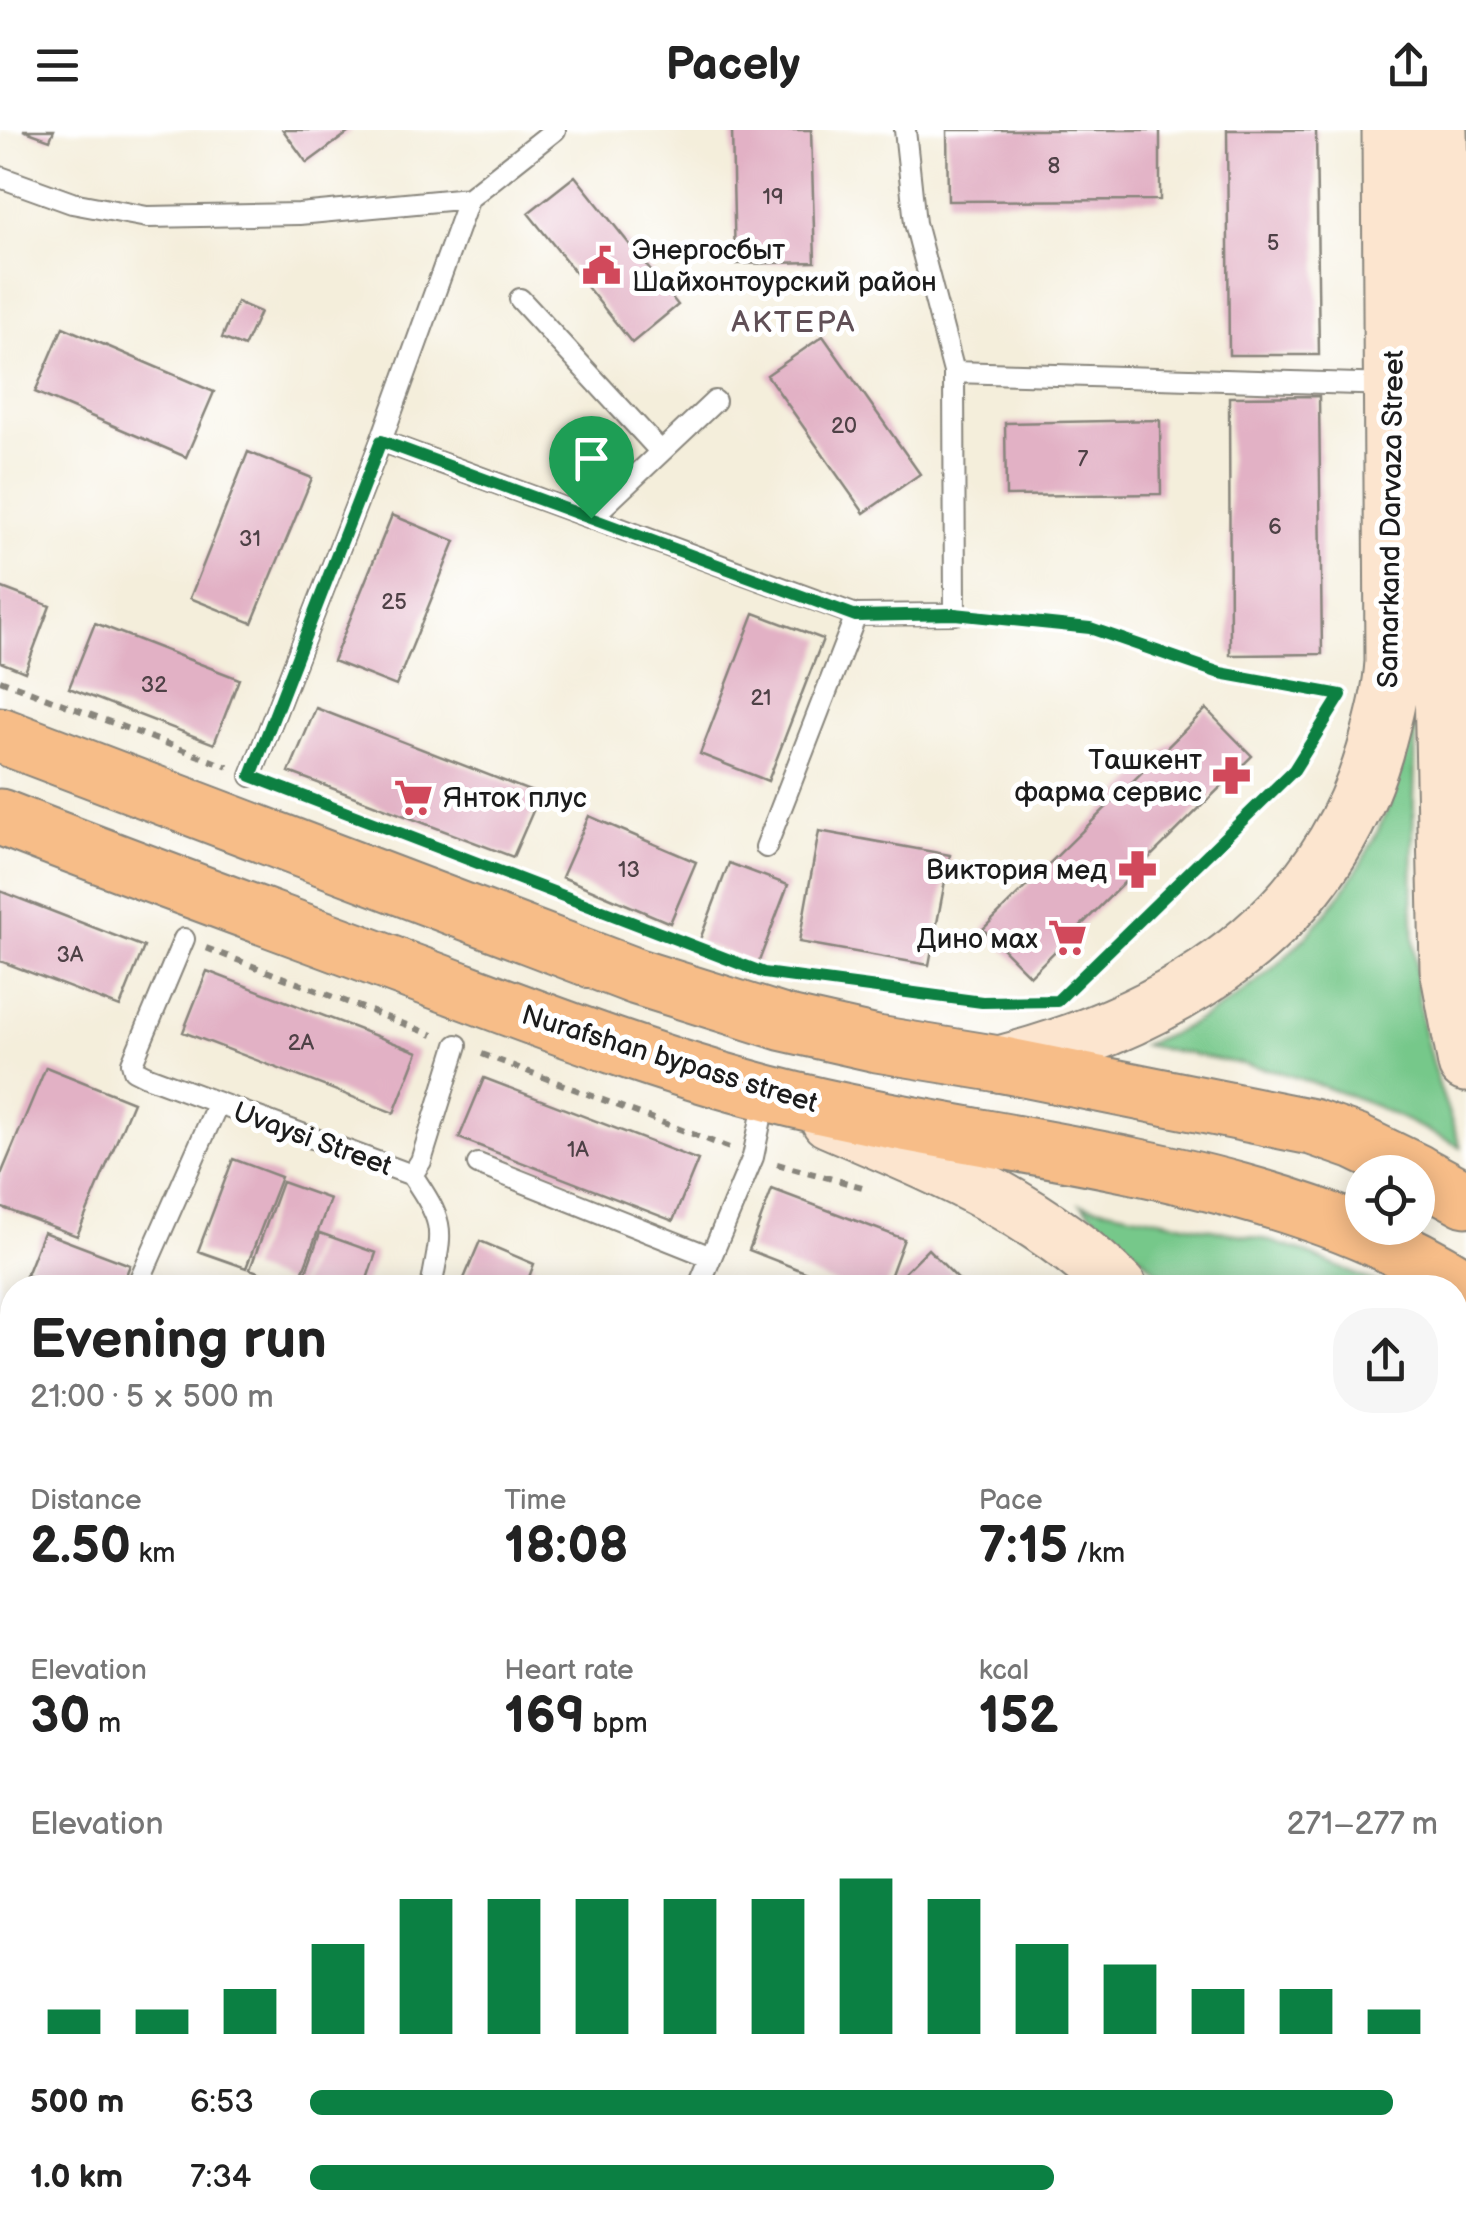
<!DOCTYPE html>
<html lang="en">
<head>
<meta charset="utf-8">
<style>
  :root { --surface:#fff; --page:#f6f6f6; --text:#222; --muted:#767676; --accent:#0b8043 }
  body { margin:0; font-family:"Balsamiq Sans",sans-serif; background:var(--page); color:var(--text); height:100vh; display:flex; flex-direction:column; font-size:38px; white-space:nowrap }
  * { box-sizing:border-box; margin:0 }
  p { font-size:32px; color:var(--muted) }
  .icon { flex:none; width:55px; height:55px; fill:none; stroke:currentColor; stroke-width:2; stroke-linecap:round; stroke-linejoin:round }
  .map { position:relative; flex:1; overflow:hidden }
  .panel { position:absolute; left:0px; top:1145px; width:1468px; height:962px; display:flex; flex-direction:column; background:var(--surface); border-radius:40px 40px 0 0; box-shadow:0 5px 25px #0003 }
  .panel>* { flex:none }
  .tools { position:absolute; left:1345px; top:1025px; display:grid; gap:20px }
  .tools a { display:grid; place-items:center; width:90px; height:90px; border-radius:50%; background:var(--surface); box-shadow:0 5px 25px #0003; font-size:50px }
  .pin { position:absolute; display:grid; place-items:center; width:85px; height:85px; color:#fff; margin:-102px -42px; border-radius:50% 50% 50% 0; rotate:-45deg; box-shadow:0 0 10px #0007 }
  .pin .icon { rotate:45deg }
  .round { display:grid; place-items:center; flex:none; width:105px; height:105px; border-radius:40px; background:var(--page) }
  .overview { display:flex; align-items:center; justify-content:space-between; height:170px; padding:0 30px }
  h1 { font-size:55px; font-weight:700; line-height:75px }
  .figures { display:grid; grid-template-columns:repeat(3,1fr); gap:15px; height:170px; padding:10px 30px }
  .figures div { display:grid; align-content:center }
  .figures b { font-size:50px; font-weight:700 }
  .figures small { font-size:28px; font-weight:400 }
  .figures p { font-size:28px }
  .chart { height:280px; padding:20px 30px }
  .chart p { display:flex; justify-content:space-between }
  .chart svg { width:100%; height:180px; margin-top:10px; stroke:var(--accent); stroke-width:6 }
  ul { padding:0 30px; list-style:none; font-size:32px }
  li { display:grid; grid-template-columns:160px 120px 1fr; align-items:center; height:75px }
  li i { height:25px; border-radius:12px; background:var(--accent) }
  header { display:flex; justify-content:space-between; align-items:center; height:130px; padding:0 30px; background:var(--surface); font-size:45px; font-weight:700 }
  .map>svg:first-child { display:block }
  .green { fill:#76c88a; stroke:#497253; stroke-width:2.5 }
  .water { fill:#52aacf; stroke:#376376; stroke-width:2.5 }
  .building { fill:#e2b1c5 }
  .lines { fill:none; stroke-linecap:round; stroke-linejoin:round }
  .lane-casing { stroke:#88857c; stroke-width:24 }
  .street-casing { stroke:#88857c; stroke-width:44 }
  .secondary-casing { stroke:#88857c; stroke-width:59 }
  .primary-casing { stroke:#88857c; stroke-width:59 }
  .path { stroke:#88857c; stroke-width:6; stroke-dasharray:8 8; stroke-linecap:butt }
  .lane { stroke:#fff; stroke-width:20 }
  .street { stroke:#fff; stroke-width:40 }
  .secondary { stroke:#fce5cf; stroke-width:55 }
  .primary { stroke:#f7bd88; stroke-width:55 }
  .route-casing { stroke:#fff; stroke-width:20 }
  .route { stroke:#0b8043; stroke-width:12 }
  .labels { text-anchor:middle; stroke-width:10; stroke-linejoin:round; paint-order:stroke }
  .number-label { font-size:22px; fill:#4e4146 }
  .poi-label { font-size:28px; fill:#1c1c1c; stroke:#fff; text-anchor:end }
  .street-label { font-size:28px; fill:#1c1c1c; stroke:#fff }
  .neighbourhood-label { font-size:30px; letter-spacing:2.5px; fill:#615057; stroke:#fff }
</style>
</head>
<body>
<header><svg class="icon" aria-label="menu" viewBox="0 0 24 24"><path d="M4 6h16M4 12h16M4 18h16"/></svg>Pacely<svg class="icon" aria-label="share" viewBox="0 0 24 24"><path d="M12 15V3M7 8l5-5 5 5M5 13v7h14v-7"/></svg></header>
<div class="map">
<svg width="1466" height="2106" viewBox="0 0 1466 2106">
  <rect width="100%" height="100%" fill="#fff"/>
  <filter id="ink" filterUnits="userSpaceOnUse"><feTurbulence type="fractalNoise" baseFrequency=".01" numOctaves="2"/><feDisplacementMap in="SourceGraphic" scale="20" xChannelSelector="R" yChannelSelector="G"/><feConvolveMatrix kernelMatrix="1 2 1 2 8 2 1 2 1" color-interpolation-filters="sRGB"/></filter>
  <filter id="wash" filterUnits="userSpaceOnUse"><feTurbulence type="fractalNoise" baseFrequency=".0048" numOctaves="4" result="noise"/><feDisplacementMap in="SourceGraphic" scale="40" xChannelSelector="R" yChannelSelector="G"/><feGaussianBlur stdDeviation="2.25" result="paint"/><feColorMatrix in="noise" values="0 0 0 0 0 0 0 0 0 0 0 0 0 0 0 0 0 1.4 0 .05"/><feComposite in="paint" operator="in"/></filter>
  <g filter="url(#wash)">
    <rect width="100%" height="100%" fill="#f4eedb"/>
    <path class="green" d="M1416 582C1415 682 1406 785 1421 884 1429 931 1445 974 1461 1017L1365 971 1277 941 1143 915C1251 877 1346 785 1388 677 1400 646 1408 614 1416 582Z
      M1081 1074 1263 1109 1301 1121 1385 1157H1175Z"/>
    <path class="water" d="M1466 1324V1451L1455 1462V1335Z
      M708 2095H850L839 2106H698Z"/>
    <g id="blocks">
      <path class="building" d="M23 0H54L50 10Z
        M283 0H352L307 33Z
        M732 0H811L815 132 735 134Z
        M947 0H1160V70L948 71Z
        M1227 0H1316L1319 225H1229Z
        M575 46 678 175 632 213 528 83Z
        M237 172 260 182 244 217 222 208Z
        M63 197 214 262 186 327 35 262Z
        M823 206 920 344 864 383 767 245Z
        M1319 266 1322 524 1230 525 1229 267Z
        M1160 290 1161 364 1006 366 1005 293Z
        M248 322 312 348 252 493 190 468Z
        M392 385 455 411 396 556 333 531Z
        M0 457 50 476 25 542 0 532Z
        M754 483 823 509 768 651 700 624Z
        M95 493 239 549 214 614 69 558Z
        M316 578 540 665 513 727 289 642Z
        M1206 579 1252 626 1030 846 983 799Z
        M589 686 696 732 670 793 562 747Z
        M819 701 950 725 929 835 799 812Z
        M729 733 788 755 758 834 699 812Z
        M0 761 144 817 120 877 0 831Z
        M207 841 418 922 394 983 183 902Z
        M46 937 133 972 77 1106 0 1077V1047Z
        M484 948 698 1030 673 1091 459 1008Z
        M233 1029 281 1047 246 1138 198 1121Z
        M282 1052 330 1069 297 1157 250 1139Z
        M772 1059 904 1109 886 1158H846L749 1120Z
        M43 1102 130 1135 121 1158H59L26 1145Z
        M320 1103 376 1123 364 1158H300Z
        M480 1111 534 1134 525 1158H460Z
        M928 1119 967 1158H901L895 1152Z
        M0 1254 12 1259V1326L0 1321Z
        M12 1612V1672L0 1667V1640Z
        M0 1741 12 1746V1759L0 1792Z
        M1455 1810 1466 1821V1840L1455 1852Z
        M0 2023 12 2028V2095H141L136 2106H19L0 2099Z
        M1176 2095H1212L1201 2106H1187Z"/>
    </g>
  </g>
  <g filter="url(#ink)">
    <use href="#blocks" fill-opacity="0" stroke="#88857c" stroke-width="2.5"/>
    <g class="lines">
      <defs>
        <path id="lane" d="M0 47 72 73 147 87 299 84 469 68
          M520 169 661 322
          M954 242 1391 255
          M381 311 856 485 955 484 954 242 915 93 905 0
          M591 388 715 271
          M251 646 381 311 469 68 555 0
          M766 717 856 485
          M184 809 132 933 134 940 146 946 412 1045 421 1031 457 915
          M478 1034 711 1127
          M412 1045C447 1097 442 1098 431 1158
          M136 1158 218 973
          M698 1158 753 1027 766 965
          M0 1461 12 1435
          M1455 1752 1466 1763
          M1455 1920 1466 1909
          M1123 2095 1134 2106
          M224 2106 234 2095
          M1277 2106 1288 2095"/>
        <path id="street" d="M0 1945 12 1949
          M404 2095 421 2106"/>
        <path id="secondary" d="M1439 0 1444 211 1442 553 1448 839 1466 934
          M999 934C1169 890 1322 800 1375 621 1383 591 1391 563 1393 532L1390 0
          M829 990C933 1035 1038 1076 1119 1158
          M1455 1187H1466
          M1455 1618 1466 1606
          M490 2106 501 2095
          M972 2106 984 2095"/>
        <path id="primary" d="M0 605 637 847 784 893 877 914 999 934 1312 997 1355 1012 1417 1042
          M0 687C135 740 271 789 407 840 526 884 644 931 767 963 992 1022 1269 1030 1466 1157
          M1418 1043 1466 1069"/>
      </defs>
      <use href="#lane" class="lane-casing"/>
      <use href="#street" class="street-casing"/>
      <use href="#secondary" class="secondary-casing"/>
      <use href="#primary" class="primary-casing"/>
      <path class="path" d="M981 487 1091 498 1221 543 1344 565
        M0 550 228 637
        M272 654 671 807
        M206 818 433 905
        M802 848 982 872 1048 871
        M1063 865 1294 639 1341 564
        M482 924 732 1019
        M777 1034 866 1058
        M1455 1289 1466 1277
        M1455 1515 1466 1504
        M1455 1690 1466 1679
        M579 2095 590 2106
        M661 2106 672 2095
        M895 2106 907 2095"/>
      <use href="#lane" class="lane"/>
      <use href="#street" class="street"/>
      <use href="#secondary" class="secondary"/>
      <use href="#primary" class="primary"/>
    </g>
  </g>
  <g class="lines" filter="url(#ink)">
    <defs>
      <path id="route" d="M381 311 856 486 955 484 1090 498 1220 543 1341 565 1294 640 1057 871 982 872 764 843 251 646Z"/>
    </defs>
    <use href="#route" class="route-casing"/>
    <use href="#route" class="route"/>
  </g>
  <defs>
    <symbol id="civic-bare" viewBox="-9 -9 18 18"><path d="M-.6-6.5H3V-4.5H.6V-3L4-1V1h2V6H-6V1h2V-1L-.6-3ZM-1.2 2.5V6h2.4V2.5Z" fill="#d1495b" stroke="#fff" stroke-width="2.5" paint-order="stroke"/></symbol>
    <symbol id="pharmacy-bare" viewBox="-9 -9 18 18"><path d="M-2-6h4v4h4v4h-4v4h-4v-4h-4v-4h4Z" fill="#d1495b" stroke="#fff" stroke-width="2.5" paint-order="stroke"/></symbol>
    <symbol id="supermarket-bare" viewBox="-9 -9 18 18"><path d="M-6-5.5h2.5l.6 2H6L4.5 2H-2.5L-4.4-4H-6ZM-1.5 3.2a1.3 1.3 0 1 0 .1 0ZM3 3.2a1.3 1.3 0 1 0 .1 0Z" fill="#d1495b" stroke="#fff" stroke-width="2.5" paint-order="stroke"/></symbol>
  </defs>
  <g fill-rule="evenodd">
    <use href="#civic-bare" x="574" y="108" width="55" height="55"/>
    <use href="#pharmacy-bare" x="1204" y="618" width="55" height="55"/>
    <use href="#supermarket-bare" x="386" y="640" width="55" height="55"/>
    <use href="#pharmacy-bare" x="1110" y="712" width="55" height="55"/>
    <use href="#supermarket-bare" x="1040" y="780" width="55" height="55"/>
  </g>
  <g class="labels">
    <g class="number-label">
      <text x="1054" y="43">8</text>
      <text x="773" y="74">19</text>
      <text x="1273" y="120">5</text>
      <text x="844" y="303">20</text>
      <text x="1083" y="336">7</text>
      <text x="1275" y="404">6</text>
      <text x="250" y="416">31</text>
      <text x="394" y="479">25</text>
      <text x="154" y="562">32</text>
      <text x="761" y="575">21</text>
      <text x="629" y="747">13</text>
      <text x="70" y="832">3А</text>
      <text x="301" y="920">2А</text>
      <text x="578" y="1027">1А</text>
    </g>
    <g class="poi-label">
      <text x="632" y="129" text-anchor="start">Энергосбыт<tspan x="632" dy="32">Шайхонтоурский район</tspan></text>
      <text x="1202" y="639">Ташкент<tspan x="1202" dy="32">фарма сервис</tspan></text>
      <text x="443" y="677" text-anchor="start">Янток плус</text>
      <text x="1107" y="749">Виктория мед</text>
      <text x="1038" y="818">Дино мах</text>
    </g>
    <g class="street-label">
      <text transform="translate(1390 389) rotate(-89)" y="10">Samarkand Darvaza Street</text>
      <text transform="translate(670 928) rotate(17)" y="10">Nurafshan bypass street</text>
      <text transform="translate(313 1008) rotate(20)" y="10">Uvaysi Street</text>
    </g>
    <g class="neighbourhood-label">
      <text x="794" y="202">AKTEPA</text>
    </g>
  </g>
</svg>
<div class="tools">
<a><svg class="icon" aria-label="locate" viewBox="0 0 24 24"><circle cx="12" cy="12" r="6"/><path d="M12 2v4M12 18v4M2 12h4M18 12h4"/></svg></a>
</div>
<div class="pin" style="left:591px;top:388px;background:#1e9e55"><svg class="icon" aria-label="arrive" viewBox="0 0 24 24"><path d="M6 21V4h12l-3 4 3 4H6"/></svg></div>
<section class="panel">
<div class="overview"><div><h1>Evening run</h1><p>21:00 · 5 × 500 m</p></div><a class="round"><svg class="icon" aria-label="share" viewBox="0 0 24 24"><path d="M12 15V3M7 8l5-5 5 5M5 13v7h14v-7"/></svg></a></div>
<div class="figures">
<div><p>Distance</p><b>2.50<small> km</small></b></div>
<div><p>Time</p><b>18:08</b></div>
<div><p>Pace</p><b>7:15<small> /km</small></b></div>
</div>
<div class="figures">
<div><p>Elevation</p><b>30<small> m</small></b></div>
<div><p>Heart rate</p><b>169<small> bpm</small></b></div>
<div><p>kcal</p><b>152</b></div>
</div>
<div class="chart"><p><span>Elevation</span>271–277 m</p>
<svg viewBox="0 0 160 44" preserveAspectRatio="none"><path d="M5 44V38M15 44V38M25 44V33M35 44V22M45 44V11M55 44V11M65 44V11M75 44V11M85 44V11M95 44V6M105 44V11M115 44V22M125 44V27M135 44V33M145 44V33M155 44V38"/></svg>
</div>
<ul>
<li><b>500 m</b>6:53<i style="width:96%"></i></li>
<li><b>1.0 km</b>7:34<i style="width:66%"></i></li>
</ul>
</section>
</div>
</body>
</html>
